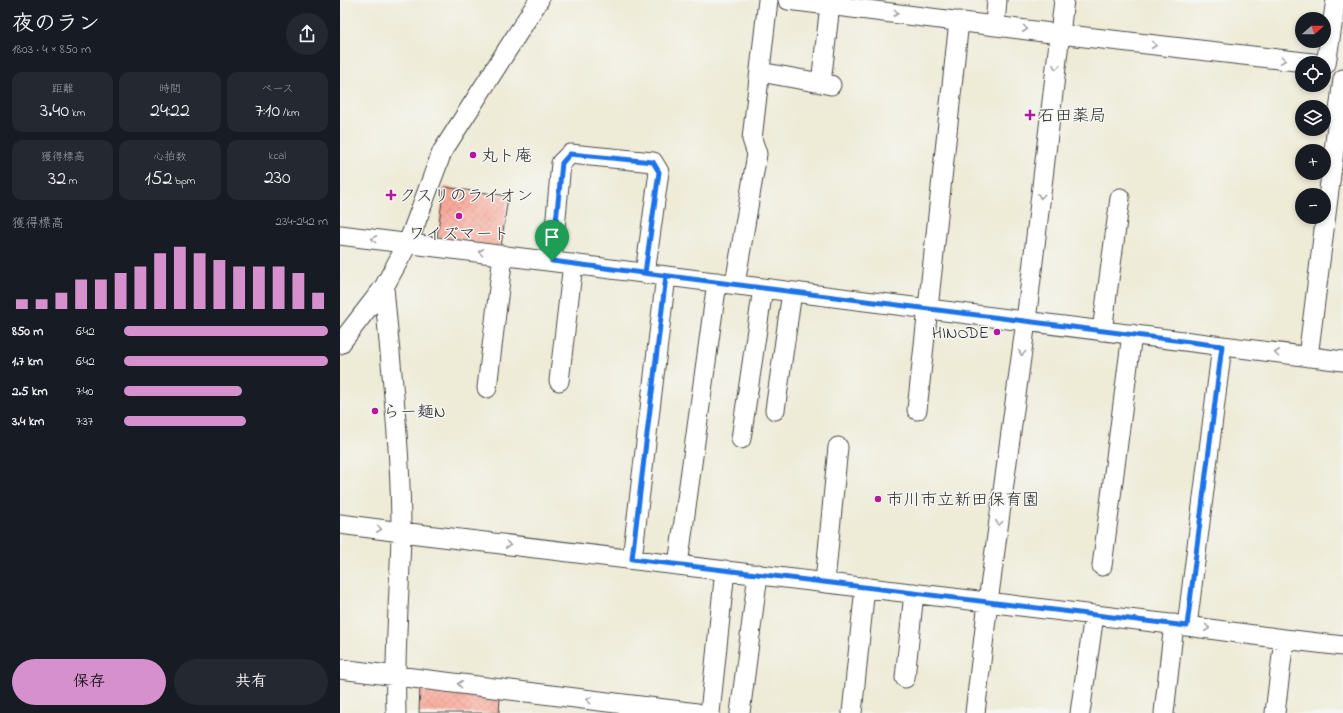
<!DOCTYPE html>
<html lang="ja">
<head>
<meta charset="utf-8">
<style>
  :root { --surface:#171b24; --page:#242831; --text:#f1f3f6; --muted:#9ea1a6; --accent:#d690ce }
  body { margin:0; font-family:"Indie Flower","Klee One",sans-serif; background:var(--page); color:var(--text); height:100vh; display:flex; flex-direction:column; font-size:15px; white-space:nowrap }
  * { box-sizing:border-box; margin:0 }
  p { font-size:13px; color:var(--muted) }
  .icon { flex:none; width:22px; height:22px; fill:none; stroke:currentColor; stroke-width:2; stroke-linecap:round; stroke-linejoin:round }
  .map { position:relative; flex:1; overflow:hidden }
  .drawer { display:flex; flex-direction:column; background:var(--surface); width:340px }
  .drawer>* { flex:none }
  .needle { width:26px; rotate:70deg }
  .buttons { position:absolute; left:955px; top:12px; display:grid; gap:8px }
  .buttons a { display:grid; place-items:center; width:36px; height:36px; border-radius:50%; background:var(--surface); box-shadow:0 2px 6px #0003; font-size:20px }
  .pin { position:absolute; display:grid; place-items:center; width:34px; height:34px; color:#fff; margin:-41px -17px; border-radius:50% 50% 50% 0; rotate:-45deg; box-shadow:0 0 4px #0007 }
  .pin .icon { rotate:45deg }
  .round { display:grid; place-items:center; flex:none; width:42px; height:42px; border-radius:21px; background:var(--page) }
  .headline { display:flex; align-items:center; justify-content:space-between; height:68px; padding:0 12px }
  h1 { font-size:22px; font-weight:600; line-height:30px }
  .stats { display:grid; grid-template-columns:repeat(3,1fr); gap:6px; height:68px; padding:4px 12px }
  .stats div { display:grid; align-content:center; border-radius:10px; background:var(--page); text-align:center }
  .stats b { font-size:20px; font-weight:600 }
  .stats small { font-size:11px; font-weight:400 }
  .stats p { font-size:11px }
  .chart { height:112px; padding:8px 12px }
  .chart p { display:flex; justify-content:space-between }
  .chart svg { width:100%; height:72px; margin-top:4px; stroke:var(--accent); stroke-width:6 }
  .action { display:flex; gap:8px; margin-top:auto; padding:8px 12px }
  .action a { flex:1; height:46px; border-radius:24px; background:var(--accent); color:#111; font-size:16px; font-weight:600; line-height:46px; text-align:center }
  .action a+a { background:var(--page); color:var(--text) }
  ul { padding:0 12px; list-style:none; font-size:13px }
  li { display:grid; grid-template-columns:64px 48px 1fr; align-items:center; height:30px }
  li i { height:10px; border-radius:5px; background:var(--accent) }
  main { display:flex; flex:1; min-height:0 }
  .map>svg:first-child { display:block }
  .building { fill:url(#building-cross-hatch) }
  .lines { fill:none; stroke-linecap:round; stroke-linejoin:round }
  .minor-casing { stroke:#484845; stroke-width:21 }
  .minor { stroke:#fff; stroke-width:19 }
  .oneway { stroke:#a0a0a0 }
  .route-casing { stroke:#fff; stroke-width:8 }
  .route { stroke:#1a73e8; stroke-width:5 }
  .poi-dot { fill:#b5179e; stroke:#f6f6f2; stroke-width:1.5 }
  .labels { text-anchor:middle; stroke-width:3; stroke-linejoin:round; paint-order:stroke }
  .poi-label { font-size:17px; fill:#2b2b2b; stroke:#f6f6f2; text-anchor:start }
</style>
</head>
<body>
<main>
<section class="drawer">
<div class="headline"><div><h1>夜のラン</h1><p>18:03 · 4 × 850 m</p></div><a class="round"><svg class="icon" aria-label="share" viewBox="0 0 24 24"><path d="M12 15V3M7 8l5-5 5 5M5 13v7h14v-7"/></svg></a></div>
<div class="stats">
<div><p>距離</p><b>3.40<small> km</small></b></div>
<div><p>時間</p><b>24:22</b></div>
<div><p>ペース</p><b>7:10<small> /km</small></b></div>
</div>
<div class="stats">
<div><p>獲得標高</p><b>32<small> m</small></b></div>
<div><p>心拍数</p><b>152<small> bpm</small></b></div>
<div><p>kcal</p><b>230</b></div>
</div>
<div class="chart"><p><span>獲得標高</span>234–242 m</p>
<svg viewBox="0 0 160 44" preserveAspectRatio="none"><path d="M5 44V38M15 44V38M25 44V34M35 44V26M45 44V26M55 44V22M65 44V18M75 44V10M85 44V6M95 44V10M105 44V14M115 44V18M125 44V18M135 44V18M145 44V22M155 44V34"/></svg>
</div>
<ul>
<li><b>850 m</b>6:42<i style="width:100%"></i></li>
<li><b>1.7 km</b>6:42<i style="width:100%"></i></li>
<li><b>2.5 km</b>7:40<i style="width:58%"></i></li>
<li><b>3.4 km</b>7:37<i style="width:60%"></i></li>
</ul>
<div class="action"><a>保存</a><a>共有</a></div>
</section>
<div class="map">
<svg width="1003" height="713" viewBox="0 0 1003 713">
  <defs>
    <pattern id="building-cross-hatch" width="8" height="8" patternUnits="userSpaceOnUse"><rect width="8" height="8" fill="#faa798"/><path d="M0 0l8 8M0 8l8-8" fill="none" stroke="#d69083"/></pattern>
  </defs>
  <rect width="100%" height="100%" fill="#f6f6f2"/>
  <filter id="ink" filterUnits="userSpaceOnUse"><feTurbulence type="fractalNoise" baseFrequency=".025" numOctaves="2"/><feDisplacementMap in="SourceGraphic" scale="8" xChannelSelector="R" yChannelSelector="G"/><feConvolveMatrix kernelMatrix="1 2 1 2 8 2 1 2 1" color-interpolation-filters="sRGB"/></filter>
  <filter id="wash" filterUnits="userSpaceOnUse"><feTurbulence type="fractalNoise" baseFrequency=".012" numOctaves="4" result="noise"/><feDisplacementMap in="SourceGraphic" scale="16" xChannelSelector="R" yChannelSelector="G"/><feGaussianBlur stdDeviation="0.9" result="paint"/><feColorMatrix in="noise" values="0 0 0 0 0 0 0 0 0 0 0 0 0 0 0 0 0 1.4 0 .05"/><feComposite in="paint" operator="in"/></filter>
  <g filter="url(#wash)">
    <rect width="100%" height="100%" fill="#eeebd7"/>
    <g id="blocks">
      <path class="building" d="M104 187 168 196 161 247 97 238Z
        M80 688 160 697 159 713H79Z"/>
    </g>
  </g>
  <g filter="url(#ink)">
    <use href="#blocks" fill-opacity="0" stroke="#484845" stroke-width="1"/>
    <g class="lines">
      <defs>
        <path id="minor" d="M448 0 719 34 973 63
          M655 25 657 0
          M986 64 996 0
          M420 72 481 83 491 85
          M481 83 490 5
          M0 235 1003 361
          M212 261 221 163 230 154 313 162 319 172 305 273
          M395 284 417 154 412 139 428 0
          M44 287C51 369 61 450 61 532 60 592 54 652 56 713
          M762 331 780 198
          M0 344 44 287 68 243 102 152 199 0
          M968 357 1003 79
          M219 381 233 264
          M147 388 163 255
          M435 410 452 292
          M577 410 619 21
          M401 439 423 288
          M0 524 61 532 847 626 944 639 1003 646
          M292 559 326 276
          M338 565 377 282
          M762 566 792 334
          M485 582 498 447
          M847 626 882 346
          M0 669 357 713
          M565 678 574 593
          M370 713 385 570
          M400 713 418 574
          M512 713 525 587
          M635 713 648 602 686 321 724 0
          M740 713 754 615
          M824 713 834 624
          M935 713 944 639"/>
      </defs>
      <use href="#minor" class="minor-casing"/>
      <use href="#minor" class="minor"/>
    </g>
    <defs><path id="oneway-chevron" d="M-2-3.5L2.5 0L-2 3.5" fill="none" stroke-width="1.6" stroke-linecap="round" stroke-linejoin="round"/></defs>
    <g class="oneway">
      <use href="#oneway-chevron" transform="translate(556 13) rotate(7)"/>
      <use href="#oneway-chevron" transform="translate(685 29) rotate(7)"/>
      <use href="#oneway-chevron" transform="translate(814 45) rotate(7)"/>
      <use href="#oneway-chevron" transform="translate(943 60) rotate(7)"/>
      <use href="#oneway-chevron" transform="translate(716 67) rotate(97)"/>
      <use href="#oneway-chevron" transform="translate(701 196) rotate(97)"/>
      <use href="#oneway-chevron" transform="translate(34 239) rotate(-173)"/>
      <use href="#oneway-chevron" transform="translate(141 252) rotate(-173)"/>
      <use href="#oneway-chevron" transform="translate(682 353) rotate(98)"/>
      <use href="#oneway-chevron" transform="translate(937 353) rotate(-173)"/>
      <use href="#oneway-chevron" transform="translate(659 523) rotate(98)"/>
      <use href="#oneway-chevron" transform="translate(39 529) rotate(8)"/>
      <use href="#oneway-chevron" transform="translate(168 545) rotate(7)"/>
      <use href="#oneway-chevron" transform="translate(867 628) rotate(8)"/>
      <use href="#oneway-chevron" transform="translate(120 684) rotate(-173)"/>
      <use href="#oneway-chevron" transform="translate(249 700) rotate(-173)"/>
    </g>
  </g>
  <g class="lines" filter="url(#ink)">
    <defs>
      <path id="route" d="M212 261 326 276 292 559 847 626 882 346 305 273 319 172 313 162 230 154 222 163 212 261"/>
    </defs>
    <use href="#route" class="route-casing"/>
    <use href="#route" class="route"/>
  </g>
  <g class="poi-dot">
    <path d="M688 109h4v4h4v4h-4v4h-4v-4h-4v-4h4z"/>
    <circle cx="133" cy="155" r="4"/>
    <path d="M49 189h4v4h4v4h-4v4h-4v-4h-4v-4h4z"/>
    <circle cx="119" cy="216" r="4"/>
    <circle cx="657" cy="332" r="4"/>
    <circle cx="35" cy="411" r="4"/>
    <circle cx="538" cy="499" r="4"/>
  </g>
  <g class="labels">
    <g class="poi-label">
      <text x="698" y="121">石田薬局</text>
      <text x="141" y="161">丸ト庵</text>
      <text x="59" y="201">クスリのライオン</text>
      <text x="119" y="239" text-anchor="middle">ワイズマート</text>
      <text x="649" y="338" text-anchor="end">HINODE</text>
      <text x="43" y="417">らー麺N</text>
      <text x="546" y="505">市川市立新田保育園</text>
    </g>
  </g>
</svg>
<div class="buttons">
<a><svg class="needle" viewBox="-14 -14 28 28"><path d="M0-13l5 13h-10z" fill="#e53935"/><path d="M0 13l5-13h-10z" fill="#9ea1a6"/></svg></a>
<a><svg class="icon" aria-label="locate" viewBox="0 0 24 24"><circle cx="12" cy="12" r="6"/><path d="M12 2v4M12 18v4M2 12h4M18 12h4"/></svg></a>
<a><svg class="icon" aria-label="layers" viewBox="0 0 24 24"><path d="M12 4l9 5-9 5-9-5zM3 14l9 5 9-5"/></svg></a>
<a>+</a>
<a>−</a>
</div>
<div class="pin" style="left:212px;top:261px;background:#1e9e55"><svg class="icon" aria-label="arrive" viewBox="0 0 24 24"><path d="M6 21V4h12l-3 4 3 4H6"/></svg></div>
</div>
</main>
</body>
</html>
